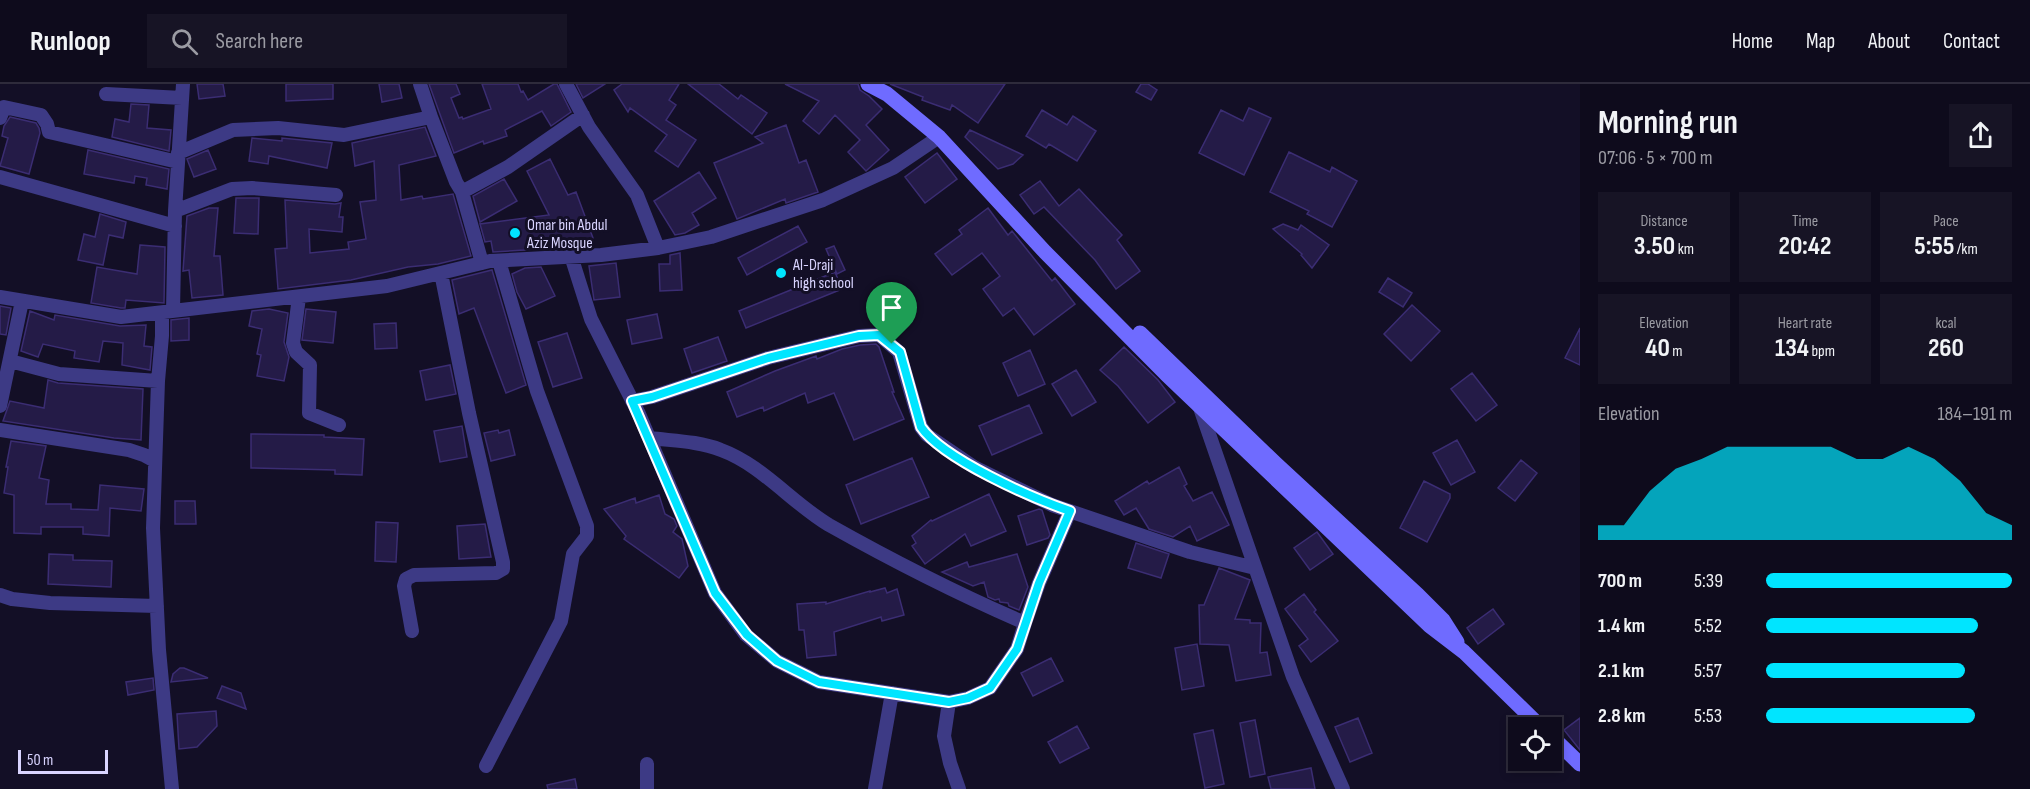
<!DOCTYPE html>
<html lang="en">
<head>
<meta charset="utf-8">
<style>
  :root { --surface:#0e0b1c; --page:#171425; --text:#f1f3f6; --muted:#9b9ba3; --line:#2e2b3b; --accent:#00e5ff }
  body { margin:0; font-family:"Sofia Sans Condensed",sans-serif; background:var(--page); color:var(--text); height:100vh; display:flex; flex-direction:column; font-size:22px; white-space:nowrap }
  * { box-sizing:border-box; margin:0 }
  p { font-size:20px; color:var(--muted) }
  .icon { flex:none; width:33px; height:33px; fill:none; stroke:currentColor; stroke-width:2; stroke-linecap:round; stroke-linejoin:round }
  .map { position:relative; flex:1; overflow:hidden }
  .details { display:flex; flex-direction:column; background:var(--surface); width:450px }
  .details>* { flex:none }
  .tools { position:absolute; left:1508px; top:633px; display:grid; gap:12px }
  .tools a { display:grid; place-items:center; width:54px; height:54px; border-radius:0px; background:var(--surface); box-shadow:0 3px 9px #0003,0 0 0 2px var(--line); font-size:30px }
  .scale { position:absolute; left:18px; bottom:15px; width:90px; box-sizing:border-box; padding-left:6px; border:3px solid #d9d4ff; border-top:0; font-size:16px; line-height:21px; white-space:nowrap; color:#d9d4ff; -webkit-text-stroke:4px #130f26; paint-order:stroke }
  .pin { position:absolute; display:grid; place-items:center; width:51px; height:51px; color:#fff; margin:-62px -26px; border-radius:50% 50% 50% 0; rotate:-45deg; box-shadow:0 0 6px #0007 }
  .pin .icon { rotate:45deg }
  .round { display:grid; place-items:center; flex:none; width:63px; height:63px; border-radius:0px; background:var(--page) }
  .summary { display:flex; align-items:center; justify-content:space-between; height:102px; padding:0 18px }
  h1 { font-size:33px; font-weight:700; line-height:45px }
  .metrics { display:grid; grid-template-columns:repeat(3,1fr); gap:9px; height:102px; padding:6px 18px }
  .metrics div { display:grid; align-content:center; border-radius:0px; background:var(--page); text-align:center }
  .metrics b { font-size:26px; font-weight:700 }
  .metrics small { font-size:16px; font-weight:400 }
  .metrics p { font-size:16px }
  .chart { height:168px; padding:12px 18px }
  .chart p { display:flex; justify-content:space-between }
  .chart svg { width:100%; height:108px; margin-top:6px; fill:var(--accent); opacity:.7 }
  ul { padding:0 18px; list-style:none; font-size:20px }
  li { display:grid; grid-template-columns:96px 72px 1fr; align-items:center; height:45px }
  li i { height:15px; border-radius:8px; background:var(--accent) }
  header { display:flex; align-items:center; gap:36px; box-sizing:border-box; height:84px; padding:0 30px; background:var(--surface); border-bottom:2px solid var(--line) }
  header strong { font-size:28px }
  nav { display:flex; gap:33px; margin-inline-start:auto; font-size:21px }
  .search { width:420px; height:54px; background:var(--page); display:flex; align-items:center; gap:15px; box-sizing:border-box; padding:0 21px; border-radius:0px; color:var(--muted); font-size:22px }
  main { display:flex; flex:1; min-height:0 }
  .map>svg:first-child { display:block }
  .building { fill:#241b47; stroke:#3b2d73; stroke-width:1.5 }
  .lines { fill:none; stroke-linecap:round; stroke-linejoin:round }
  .minor { stroke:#3d3a85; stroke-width:14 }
  .secondary { stroke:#6f6bff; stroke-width:15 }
  .route-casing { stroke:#fff; stroke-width:12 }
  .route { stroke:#00e5ff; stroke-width:8 }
  .poi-dot { fill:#00e5ff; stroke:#130f26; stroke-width:2 }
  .labels { text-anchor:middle; stroke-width:6; stroke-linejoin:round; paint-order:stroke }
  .poi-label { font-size:16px; fill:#d9d4ff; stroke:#130f26; text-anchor:start }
</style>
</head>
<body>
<header>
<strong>Runloop</strong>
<div class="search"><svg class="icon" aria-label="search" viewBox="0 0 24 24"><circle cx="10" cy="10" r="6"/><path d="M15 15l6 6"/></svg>Search here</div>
<nav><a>Home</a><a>Map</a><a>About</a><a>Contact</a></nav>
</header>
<main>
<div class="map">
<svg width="1580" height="705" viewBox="0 0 1580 705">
  <rect width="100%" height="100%" fill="#130f26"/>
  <path class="building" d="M197 0H223L225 12 199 15Z
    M286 0H333V15L286 17Z
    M379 0H399L402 14 382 18Z
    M429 0H456L460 10 451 14 459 34 462 33 463 35 491 25 482 0H518L521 8 523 7 528 16 554 0H557L571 28 551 42 542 27 505 46 507 52 484 60 483 57 454 69Z
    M576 0H605L583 14Z
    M622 0H679L669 16 676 21 666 36 696 56 678 83 655 67 667 51 630 24 628 28 614 6Z
    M688 0H719L738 15 741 11 767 29 752 50Z
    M785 0H858L860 6 869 12 882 25 866 41 889 66 866 87 848 68 860 56 835 31 819 50 803 37 819 17Z
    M890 0H1005L978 39 952 21 950 26 922 16 923 13Z
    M1141 0H1148L1157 6 1151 16 1136 8Z
    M131 20 149 21 147 44 171 46 169 67 112 53 115 35 129 38Z
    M1249 24 1271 34 1244 91 1199 69 1221 26 1243 37Z
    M1042 26 1067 41 1073 32 1096 47 1077 77 1049 60 1046 64 1026 52Z
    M10 33 36 39 39 44 40 49 29 90 0 82 8 54 2 52 4 42Z
    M786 41 799 79 806 76 818 108 786 119 785 115 737 135 714 79 763 59 755 53Z
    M425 43 436 72 399 81 401 116 422 112 423 115 453 110 471 172 438 180 408 183 351 196 278 205 275 165 287 164 285 116 335 120 341 119 339 133H343L342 148 309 145 310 169 349 165 348 158 366 155 360 118 376 116 374 77 355 82 352 59Z
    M970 46 1023 71 1013 80 998 85 965 53Z
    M252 54 282 57V54L332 59 327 84 269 72 268 80 249 77Z
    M88 66 169 85 167 105 146 101 147 94 135 92 134 99 84 90Z
    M208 66 216 85 194 93 187 75Z
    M1289 68 1330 88 1332 83 1357 97 1332 143 1307 130 1309 127 1270 108Z
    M937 69 957 95 925 119 905 93Z
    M550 75 568 111 576 108 593 154 579 159 525 166 493 168 491 157 485 158 480 140 549 131 527 87Z
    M699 88 716 114 692 129 699 141 685 149 675 151 654 117Z
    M504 95 517 117 480 138 473 112Z
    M1040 97 1059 122 1079 105 1122 151 1117 156 1140 187 1116 205 1095 176 1044 123 1034 130 1020 111Z
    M236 114H259L258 150 234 149Z
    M209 124H218L214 172H220L223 211 192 214 189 186 183 187 187 132Z
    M988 124 1008 151 1012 147 1052 197 1055 194 1075 220 1034 251 1014 224 1003 232 983 205 1000 192 982 169 952 191 935 170 962 150 959 146Z
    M100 130 126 138 123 154 109 151 103 181 78 176 84 150 95 153Z
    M1283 140 1298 146 1301 141 1329 161 1312 184 1301 171 1302 170 1273 145Z
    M798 142 807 158 747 191 738 174Z
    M140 161 165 163 164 219 126 216 125 224H121L91 219 97 183 137 190Z
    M834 162 845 186 837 190 826 165Z
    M680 169 682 206 660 207 659 180H670V171Z
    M616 179 620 213 594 216 589 182Z
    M541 183 555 212 526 225 517 208 512 190 525 184Z
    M492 186 526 301 506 309 474 224 459 230 452 196Z
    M835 188 842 205 746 244 739 227Z
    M1388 194 1412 209 1403 223 1379 208Z
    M1412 221 1440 247 1411 277 1384 250Z
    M0 222 11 224 6 251 0 250Z
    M269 225 288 229 284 258 289 273 284 297 257 292 261 271 257 270 262 245 249 242 252 227Z
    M306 225 336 228 333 259 302 256Z
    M30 227 54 236 55 231 120 242 146 241 144 262 152 263 150 286 122 281 123 259 103 257 99 278 74 274 75 267 43 260 38 273 21 267Z
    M657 230 662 254 632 260 627 236Z
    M189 234V256L171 257V236Z
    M396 239 397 264 375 265 374 240Z
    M1580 244V281L1565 274Z
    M567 249 582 294 553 303 538 258Z
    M718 253 727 277 692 289 684 265Z
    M876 260 879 263 894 308H892L904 335 854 356 834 309 808 319 805 309 764 327 763 323 737 333 727 308 775 287 816 272 817 275 842 265 860 261Z
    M1124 263 1158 296 1175 318 1148 339 1118 302 1100 286Z
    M1030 266 1045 300 1018 312 1003 279Z
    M450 281 456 310 426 316 420 287Z
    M1076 286 1096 318 1072 332 1052 300Z
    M1472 289 1497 321 1476 337 1451 305Z
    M48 296 58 299 143 305 141 356 114 354 3 337 10 317 44 324Z
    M1029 321 1042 349 992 371 979 342Z
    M462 342 467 373 440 378 434 347Z
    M498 346 499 349 509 346 515 371 491 377 484 349Z
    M251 350 324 351V353L364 355 362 391 335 390V386L251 384Z
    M1457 356 1475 388 1451 401 1433 369Z
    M11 357 46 362 39 394 49 396 46 420H71V425L98 426 100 401 144 405 141 427 110 424 109 452 83 450V443H41V450L14 449V411L4 409 8 383H6Z
    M912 374 929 413 861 440 846 401Z
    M1521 376 1537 389 1515 417 1498 404Z
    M1179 383 1187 400 1184 402 1193 417 1212 408 1229 441 1197 457 1190 442 1173 453 1149 445 1136 424 1124 431 1115 417 1147 397 1149 400Z
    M1424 397 1450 410V414L1427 458 1400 444Z
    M989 410 1006 447 971 462 965 450 925 480 912 462 916 459 912 452 931 436 932 437Z
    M659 411 665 430 674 435 677 442 673 448 682 455 688 482 679 494 624 455 626 452 604 425 635 414 636 419Z
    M175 417H195L196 440H175Z
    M1039 425 1042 426 1050 451 1048 454 1027 461 1018 432Z
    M376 438 398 439 396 478 375 477Z
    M485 440 491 473 459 475 457 442Z
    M1317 448 1333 470 1310 486 1294 464Z
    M1136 459 1169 470 1161 494 1128 484Z
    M49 470 73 471V476L112 477 111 503 48 500Z
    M1017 470 1028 503 1019 526 1009 522 1008 519 1000 518 999 515 995 516 988 513 984 498 973 502 942 488 967 478 969 483Z
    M1219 484 1250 496 1235 535 1250 536V539H1261L1260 569 1267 568 1271 591 1236 597 1229 561 1200 560 1199 521H1204Z
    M885 504 887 509 897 505 904 531 882 537 881 533 834 548 836 571 807 574 804 546H799L797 520 826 518V520L870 507V508Z
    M1304 510 1316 526 1314 528 1338 557 1311 578 1299 562 1308 555 1285 525Z
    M1493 525 1504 540 1478 560 1467 544Z
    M1197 560 1204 602 1182 606 1175 564Z
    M1051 574 1063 597 1033 612 1021 589Z
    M180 584H184L208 594 171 598 173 590Z
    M153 594 154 606 128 611 126 598Z
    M222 602 241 609 246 625 217 614Z
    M216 627 217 642 197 663 179 665 177 630Z
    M1358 634 1372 669 1350 678 1335 643Z
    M1580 634V666L1564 646Z
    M1255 636 1265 690 1250 693 1240 639Z
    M1077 642 1089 664 1060 679 1048 658Z
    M1213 646 1224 700 1205 704 1194 650Z
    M1311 684 1315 705H1271L1268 693Z
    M575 695 577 705H548L547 701Z"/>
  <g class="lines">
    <path class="minor" d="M566 0 589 43 637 111 658 164
      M106 10 182 14
      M431 33 456 98 462 108 508 83 583 31
      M0 34 4 23 41 31 47 40 49 48 178 78
      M178 69 233 46 278 44 344 51 431 33 420 0
      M0 93 175 142
      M462 108 482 179
      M175 127 232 105 252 104 336 111
      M571 172 591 235 639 330 715 509 746 551 777 577 819 598 949 618 968 614 990 604 1017 565 1025 539
      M0 213 121 233 387 202 490 177 601 171 658 164 711 153 823 116 893 84 939 53
      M299 213 293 259 296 268 310 281 309 329 339 341
      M173 227 175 127 183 0
      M162 229V252L158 297 153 444 159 566 172 705
      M10 277 59 290 158 297
      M632 317 652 313 768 274 859 252 879 251 899 268 921 343 927 351 974 383 1052 421 1190 468 1255 484
      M1199 321 1293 593 1343 705
      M0 322 22 217
      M0 346 129 366 144 371 155 377
      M650 354C674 357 698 357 721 366 762 381 792 419 829 441 893 477 958 510 1025 539L1039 499 1070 427
      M0 511 12 515 50 519 157 522
      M412 547 404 502 406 495 414 491 496 489 503 485V478L469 329 441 189
      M949 618 944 652 950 679 959 705
      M647 680V705
      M486 682 561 537 573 470 587 452V442L537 307 499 177
      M875 705 892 609"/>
    <path class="secondary" d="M868 0 887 10 939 53 1045 168 1166 290 1430 542 1464 568 1542 644
      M1140 249 1276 380 1418 511 1443 536 1457 558
      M1551 652 1580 680"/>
  </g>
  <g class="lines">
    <defs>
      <path id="route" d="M879 251 900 268 921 343C943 375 1032 414 1070 427L1039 499 1017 565 990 604 968 614 949 618 819 598 777 577 747 551 715 509 632 317 652 313 768 274 859 252Z"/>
    </defs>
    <use href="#route" class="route-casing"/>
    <use href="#route" class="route"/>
  </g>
  <g class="poi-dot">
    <circle cx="515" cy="149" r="6"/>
    <circle cx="781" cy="189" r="6"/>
  </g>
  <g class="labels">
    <g class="poi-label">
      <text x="527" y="146">Omar bin Abdul<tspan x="527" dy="18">Aziz Mosque</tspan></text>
      <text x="793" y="186">Al-Draji<tspan x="793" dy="18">high school</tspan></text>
    </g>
  </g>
</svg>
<div class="tools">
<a><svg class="icon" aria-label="locate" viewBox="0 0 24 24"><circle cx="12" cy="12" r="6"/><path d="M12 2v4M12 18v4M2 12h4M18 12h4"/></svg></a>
</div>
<div class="scale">50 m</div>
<div class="pin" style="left:892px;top:260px;background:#1e9e55"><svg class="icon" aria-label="arrive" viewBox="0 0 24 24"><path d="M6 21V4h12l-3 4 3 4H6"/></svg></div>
</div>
<section class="details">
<div class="summary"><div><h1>Morning run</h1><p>07:06 · 5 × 700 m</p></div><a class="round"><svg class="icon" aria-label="share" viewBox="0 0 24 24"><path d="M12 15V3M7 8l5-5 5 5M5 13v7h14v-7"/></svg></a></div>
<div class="metrics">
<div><p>Distance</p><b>3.50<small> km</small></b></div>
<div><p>Time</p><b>20:42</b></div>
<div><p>Pace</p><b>5:55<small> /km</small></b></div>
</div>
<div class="metrics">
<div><p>Elevation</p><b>40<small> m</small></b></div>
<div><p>Heart rate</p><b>134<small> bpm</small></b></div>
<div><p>kcal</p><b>260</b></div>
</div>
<div class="chart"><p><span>Elevation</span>184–191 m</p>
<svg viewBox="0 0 160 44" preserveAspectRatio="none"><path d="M0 44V38L10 38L20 24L30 15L40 11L50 6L60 6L70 6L80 6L90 6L100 11L110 11L120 6L130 11L140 20L150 33L160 38V44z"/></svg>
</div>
<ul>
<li><b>700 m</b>5:39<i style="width:100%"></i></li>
<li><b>1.4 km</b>5:52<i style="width:86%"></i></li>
<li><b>2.1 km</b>5:57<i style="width:81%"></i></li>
<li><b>2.8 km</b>5:53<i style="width:85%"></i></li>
</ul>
</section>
</main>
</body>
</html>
